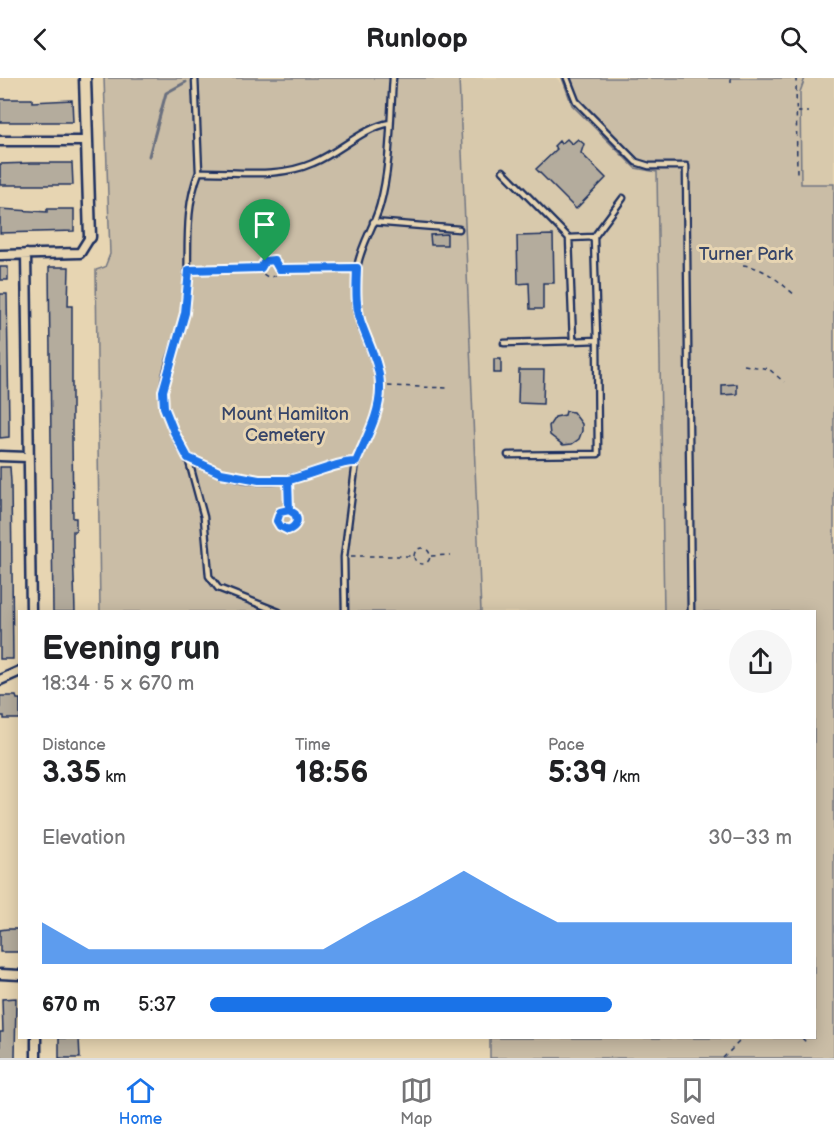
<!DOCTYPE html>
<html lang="en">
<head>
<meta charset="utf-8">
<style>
  :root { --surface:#fff; --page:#f6f6f6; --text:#202124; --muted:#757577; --line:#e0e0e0; --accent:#1a73e8 }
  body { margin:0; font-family:"Balsamiq Sans",sans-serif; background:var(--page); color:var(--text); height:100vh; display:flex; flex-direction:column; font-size:22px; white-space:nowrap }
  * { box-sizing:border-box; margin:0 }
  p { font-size:20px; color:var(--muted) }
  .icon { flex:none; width:33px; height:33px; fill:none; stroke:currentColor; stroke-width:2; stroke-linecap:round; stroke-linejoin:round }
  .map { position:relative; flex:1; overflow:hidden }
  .side { position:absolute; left:18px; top:532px; width:798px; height:429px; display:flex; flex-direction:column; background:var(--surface); border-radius:0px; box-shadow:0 3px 15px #0003 }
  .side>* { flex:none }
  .pin { position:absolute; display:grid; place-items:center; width:51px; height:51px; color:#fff; margin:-62px -26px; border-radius:50% 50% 50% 0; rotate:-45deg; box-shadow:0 0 6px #0007 }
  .pin .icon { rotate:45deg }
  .round { display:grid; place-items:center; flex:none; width:63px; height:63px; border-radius:32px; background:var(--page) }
  .headline { display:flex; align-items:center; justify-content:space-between; height:102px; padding:0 24px }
  h1 { font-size:33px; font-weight:700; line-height:45px }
  .figures { display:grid; grid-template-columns:repeat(3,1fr); gap:9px; height:102px; padding:6px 24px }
  .figures div { display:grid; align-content:center }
  .figures b { font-size:30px; font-weight:700 }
  .figures small { font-size:16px; font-weight:400 }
  .figures p { font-size:16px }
  .chart { height:168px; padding:12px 24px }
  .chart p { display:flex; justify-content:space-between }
  .chart svg { width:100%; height:108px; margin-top:6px; fill:var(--accent); opacity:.7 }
  ul { padding:0 24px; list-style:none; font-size:20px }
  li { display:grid; grid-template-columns:96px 72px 1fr; align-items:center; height:45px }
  li i { height:15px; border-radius:8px; background:var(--accent) }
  header { display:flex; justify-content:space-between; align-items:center; height:78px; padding:0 24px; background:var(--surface); font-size:27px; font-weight:700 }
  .tabs { display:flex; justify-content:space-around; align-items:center; height:84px; border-top:2px solid var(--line); background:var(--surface); font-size:16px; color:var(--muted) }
  .tabs a { display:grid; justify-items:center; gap:3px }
  .tabs .active { color:var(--accent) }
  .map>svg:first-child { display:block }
  .built { fill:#d8c9ac }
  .green { fill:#cabda6; stroke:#727682; stroke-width:1.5 }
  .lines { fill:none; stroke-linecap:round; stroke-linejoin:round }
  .stream { stroke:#6b707f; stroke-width:3 }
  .building { fill:#b4ac9d; stroke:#1b2f5e; stroke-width:1.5 }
  .service-casing { stroke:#1b2f5e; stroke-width:9 }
  .minor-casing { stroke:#1b2f5e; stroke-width:13 }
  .tertiary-casing { stroke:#1b2f5e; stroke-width:15 }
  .path { stroke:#1b2f5e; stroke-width:1.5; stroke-dasharray:4.5 4.5; stroke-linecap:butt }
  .service { stroke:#e7d5b2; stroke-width:4.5 }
  .minor { stroke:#e7d5b2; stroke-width:8 }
  .tertiary { stroke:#e7d5b2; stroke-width:10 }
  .route-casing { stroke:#fff; stroke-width:12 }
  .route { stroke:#1a73e8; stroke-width:8 }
  .labels { text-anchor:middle; stroke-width:6; stroke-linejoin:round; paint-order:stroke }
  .park-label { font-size:18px; fill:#354469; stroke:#e7d5b2 }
</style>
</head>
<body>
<header><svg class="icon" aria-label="back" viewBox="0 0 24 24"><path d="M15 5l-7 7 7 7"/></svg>Runloop<svg class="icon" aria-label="search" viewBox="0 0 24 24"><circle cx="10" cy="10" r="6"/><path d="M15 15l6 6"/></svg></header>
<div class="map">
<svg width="834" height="980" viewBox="0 0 834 980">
  <rect width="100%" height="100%" fill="#e7d5b2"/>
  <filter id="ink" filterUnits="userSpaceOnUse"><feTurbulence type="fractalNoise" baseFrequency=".0167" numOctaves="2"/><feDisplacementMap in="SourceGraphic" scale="12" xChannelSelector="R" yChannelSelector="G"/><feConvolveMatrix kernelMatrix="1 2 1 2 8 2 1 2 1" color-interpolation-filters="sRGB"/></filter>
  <g filter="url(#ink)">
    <path class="built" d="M459 0H556L562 5 572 27 657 93 664 534H481Z
      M805 0H834V106L801 107 800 14Z"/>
    <path class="green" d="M104 0H459L481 534H100L96 192 105 189 110 176Z
      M562 0H805L800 14 801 106H834V980H490V960H814V534H664L657 94 635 90 572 27Z"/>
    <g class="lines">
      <path class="stream" d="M149 78 166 15 186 4"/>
    </g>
    <path class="building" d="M0 21H32V24L72 22 73 44H0Z
      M567 61 572 66 578 61 584 66 581 75 606 100 576 131 536 91 557 71 554 68 559 63 561 66Z
      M31 85H72L73 107H0V86Z
      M0 131 47 134V131H74V153L0 155Z
      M447 156V167H431L430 157Z
      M553 157 554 205H543V231H530L529 205 518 206 517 158Z
      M0 189H8V202H0Z
      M49 189H69L68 228H72V361L73 440H76V453H73V466L75 534H53Z
      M0 216H7L9 347V359L0 360Z
      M494 281H501V295H494Z
      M519 292H544L543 326 518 325Z
      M737 306V316L722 317V307Z
      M566 333 573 334 582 346V353L579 361 572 366 563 367 550 357 549 348 555 339 565 337Z
      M0 389H10L11 404 13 581H0Z
      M0 618H16L17 621H20V641H4V638H0Z
      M7 851H20V874H0V852Z
      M16 920 15 980H0V954H3L2 921Z
      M59 960H79L80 980H59Z"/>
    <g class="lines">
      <defs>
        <path id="service" d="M195 0 199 94
          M567 0 576 23 636 84 649 88H686L691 534
          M390 45C362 50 340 74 313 85 277 101 236 93 199 94 181 139 192 187 185 234 180 261 165 286 163 314 162 328 178 372 190 380 212 395 251 406 277 403 303 401 336 383 356 384 366 360 382 333 380 306 378 286 369 269 362 250 356 231 355 211 357 191 360 168 374 149 380 127 391 87 390 41 393 0
          M503 93 569 160 573 263 504 265
          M373 144 459 151
          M594 159 623 120
          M569 160 594 159 597 262 573 263
          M508 377 598 376 597 262
          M188 380 204 439 209 498 218 510 279 534
          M345 534 344 479 356 384"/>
        <path id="minor" d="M0 63H86
          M26 176 31 534
          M0 177 80 175 90 159
          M0 378 27 379
          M0 602 20 593
          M0 896 20 897
          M36 960V980"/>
        <path id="tertiary" d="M85 0 90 159"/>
      </defs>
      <use href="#service" class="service-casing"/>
      <use href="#minor" class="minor-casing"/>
      <use href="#tertiary" class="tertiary-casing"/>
      <path class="path" d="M796 0 797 97
        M731 4V0
        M797 34H809
        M261 190a9 9 0 1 1 18 0a9 9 0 1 1-18 0Z
        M743 187C766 190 778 203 795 217
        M279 191 350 190
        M193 192 261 190
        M744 287 769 291 784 304
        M388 308 450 310
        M288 409 289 431
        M277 442a10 10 0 1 1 20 0a10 10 0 1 1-20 0Z
        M414 478a8 8 0 1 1 16 0a8 8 0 1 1-16 0Z
        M351 478H413
        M431 478 451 477
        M802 960 807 965
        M723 980 743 960"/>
      <use href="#service" class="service"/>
      <use href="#minor" class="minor"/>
      <use href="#tertiary" class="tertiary"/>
    </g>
  </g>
  <g class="lines" filter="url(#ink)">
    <defs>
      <path id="route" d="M265 183 261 190 189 192 185 235 163 313 164 329 174 354 188 380 221 395 259 402H288L289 432 295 436C299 443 296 449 288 452L280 448 277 443 280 434 289 432 288 402C308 398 339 383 356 384 366 360 381 335 380 308 380 288 370 269 363 250 355 231 356 211 357 190L279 191 274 182 265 183"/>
    </defs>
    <use href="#route" class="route-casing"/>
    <use href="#route" class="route"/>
  </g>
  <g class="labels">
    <g class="park-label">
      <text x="746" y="182">Turner Park</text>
      <text x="285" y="342">Mount Hamilton<tspan x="285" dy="21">Cemetery</tspan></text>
    </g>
  </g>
</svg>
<div class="pin" style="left:265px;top:183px;background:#1e9e55"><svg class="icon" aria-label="arrive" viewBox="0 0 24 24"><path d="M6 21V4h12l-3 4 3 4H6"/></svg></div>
<section class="side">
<div class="headline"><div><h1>Evening run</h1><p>18:34 · 5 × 670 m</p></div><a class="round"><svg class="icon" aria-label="share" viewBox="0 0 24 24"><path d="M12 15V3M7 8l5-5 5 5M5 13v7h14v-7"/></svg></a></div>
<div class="figures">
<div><p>Distance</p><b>3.35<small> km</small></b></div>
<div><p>Time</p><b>18:56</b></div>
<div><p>Pace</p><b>5:39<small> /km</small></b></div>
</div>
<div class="chart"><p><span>Elevation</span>30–33 m</p>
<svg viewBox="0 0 160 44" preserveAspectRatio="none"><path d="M0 44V27L10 38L20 38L30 38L40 38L50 38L60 38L70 27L80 17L90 6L100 17L110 27L120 27L130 27L140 27L150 27L160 27V44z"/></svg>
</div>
<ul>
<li><b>670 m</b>5:37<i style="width:69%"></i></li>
</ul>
</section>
</div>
<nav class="tabs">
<a class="active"><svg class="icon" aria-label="home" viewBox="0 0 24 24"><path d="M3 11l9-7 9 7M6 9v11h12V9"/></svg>Home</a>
<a><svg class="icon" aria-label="map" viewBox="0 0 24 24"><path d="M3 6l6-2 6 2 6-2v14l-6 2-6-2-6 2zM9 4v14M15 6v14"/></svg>Map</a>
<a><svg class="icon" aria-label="saved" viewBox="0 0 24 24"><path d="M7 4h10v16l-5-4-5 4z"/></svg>Saved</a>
</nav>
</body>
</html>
